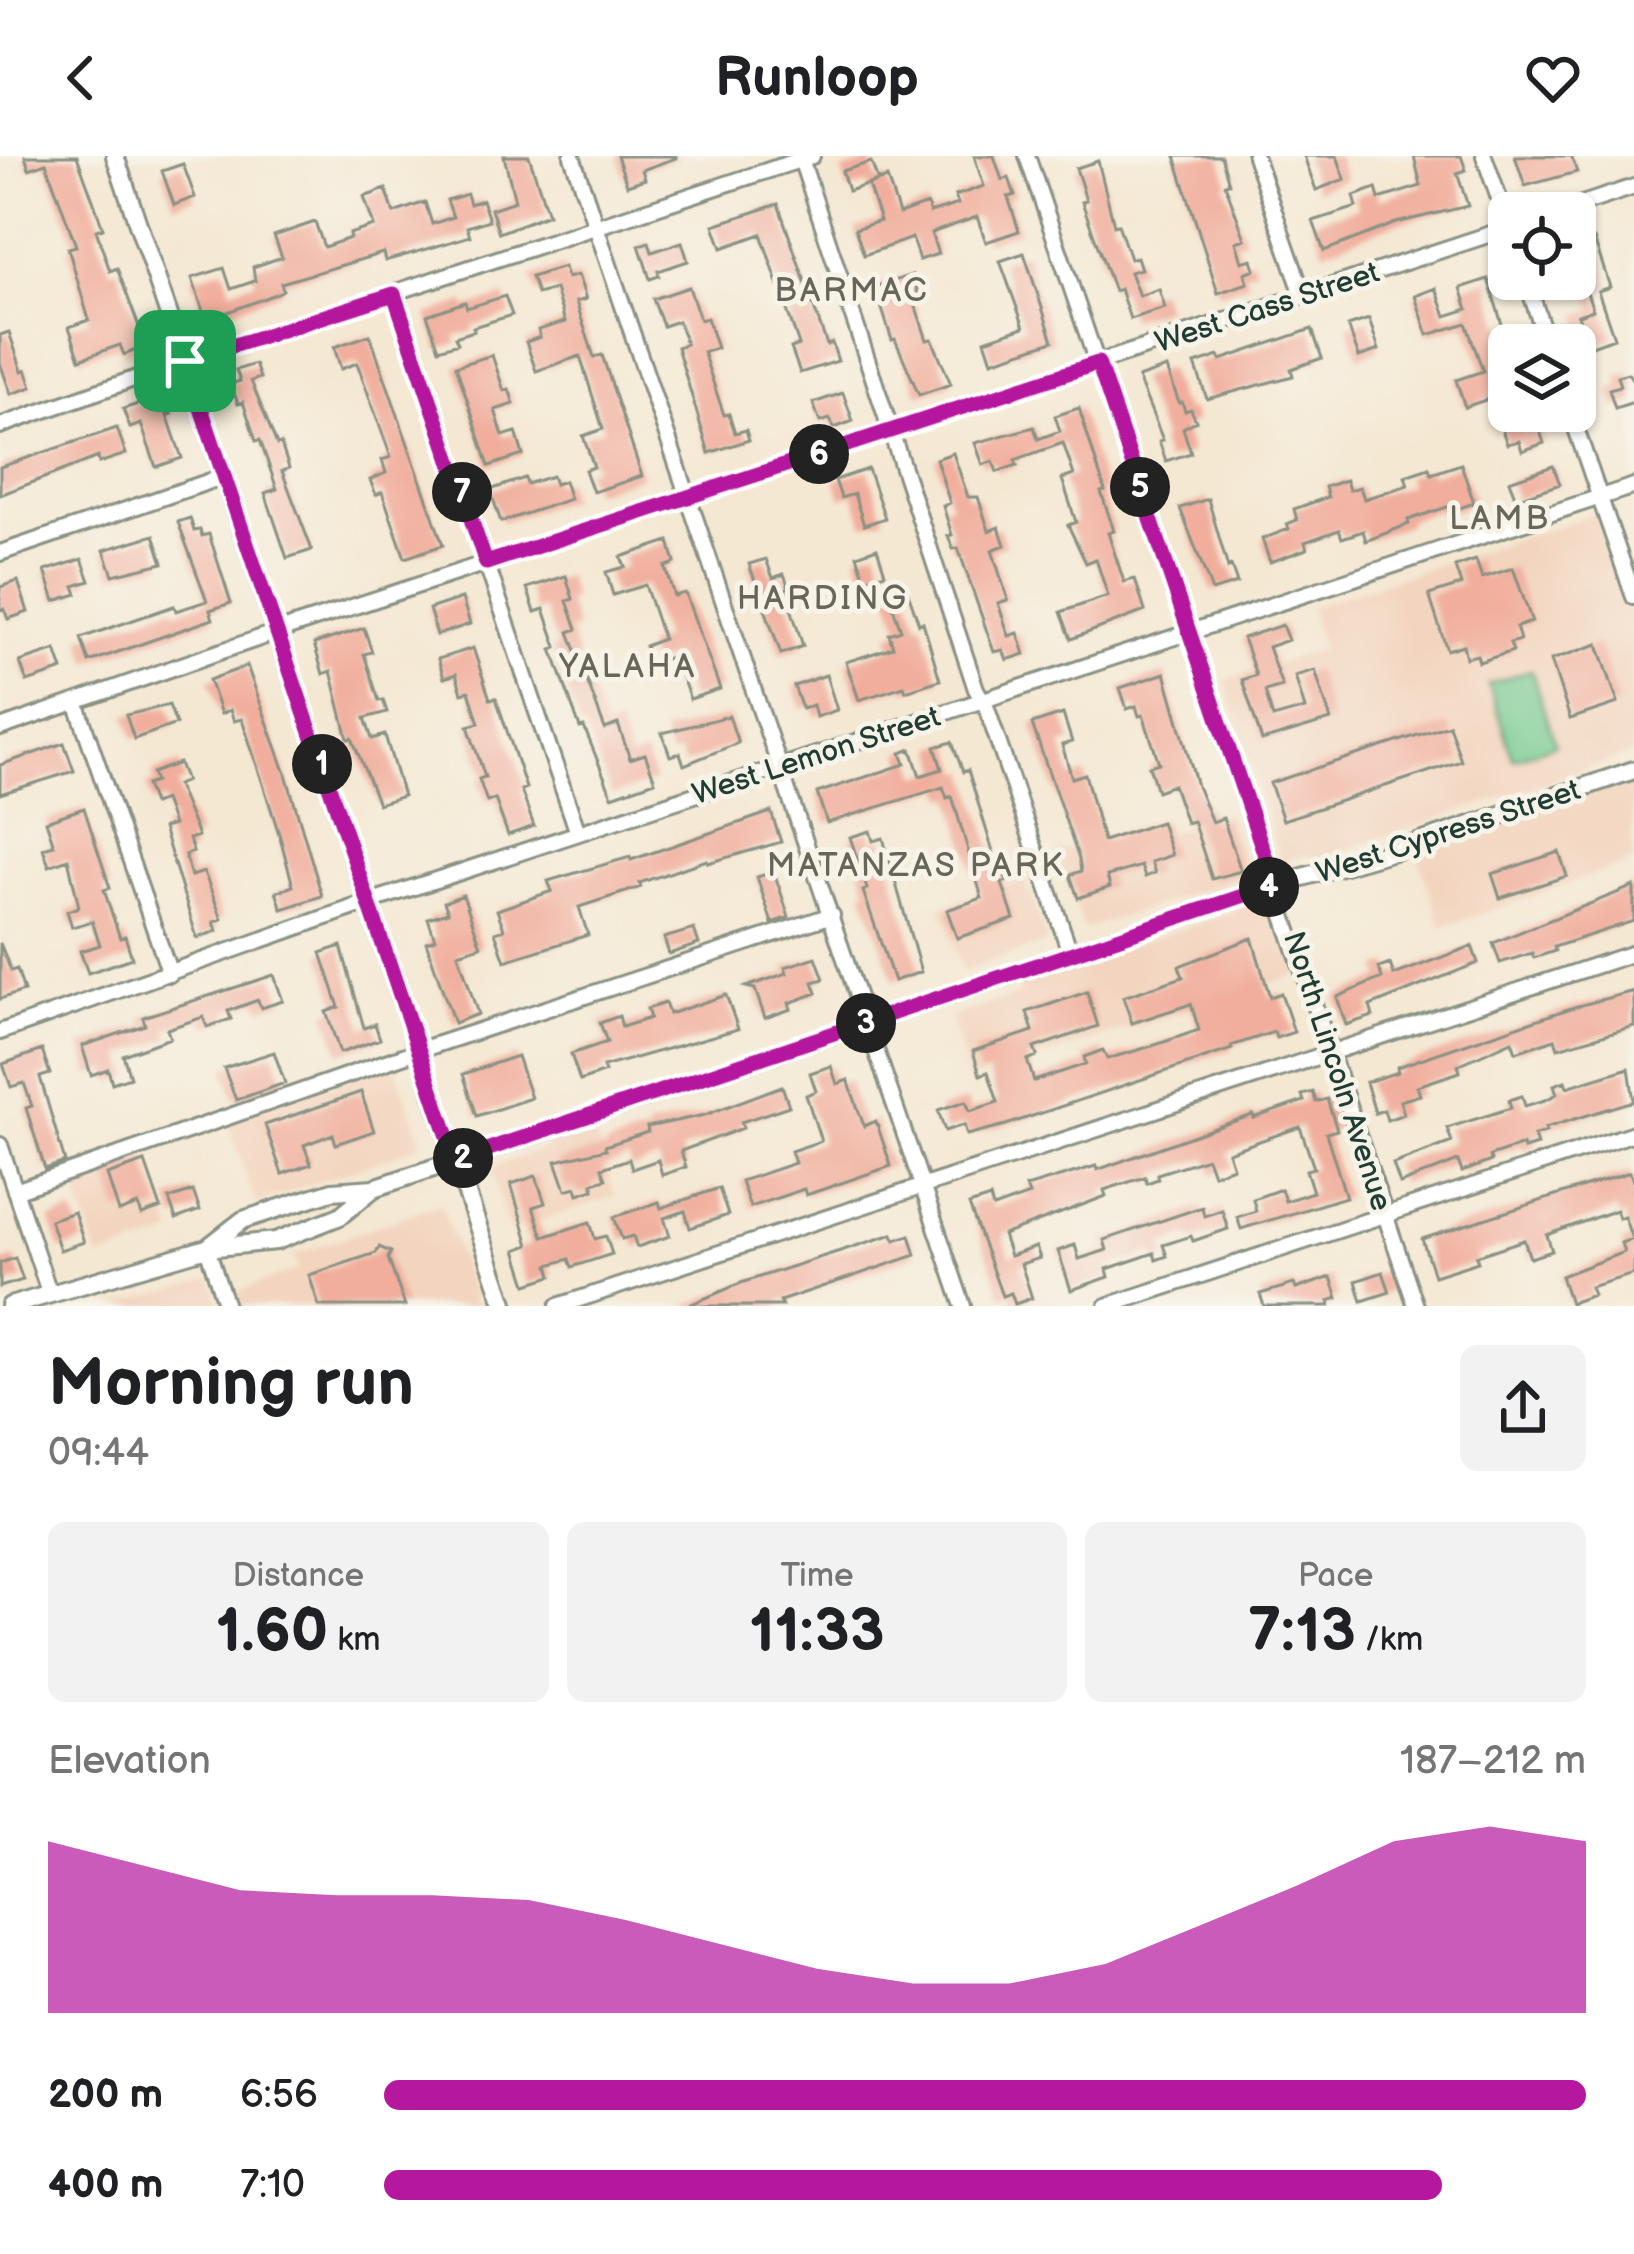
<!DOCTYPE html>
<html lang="en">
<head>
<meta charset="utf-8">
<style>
  :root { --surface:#fff; --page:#f2f2f2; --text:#202124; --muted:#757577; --accent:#b5179e }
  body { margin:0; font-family:"Balsamiq Sans",sans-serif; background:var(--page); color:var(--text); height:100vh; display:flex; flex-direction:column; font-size:45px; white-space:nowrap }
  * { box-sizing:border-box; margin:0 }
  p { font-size:39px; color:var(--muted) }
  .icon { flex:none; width:66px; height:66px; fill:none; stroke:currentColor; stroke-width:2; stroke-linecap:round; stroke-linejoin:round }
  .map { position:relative; height:1150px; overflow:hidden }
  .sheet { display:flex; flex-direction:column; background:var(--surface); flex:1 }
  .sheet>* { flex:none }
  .fabs { position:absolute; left:1488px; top:36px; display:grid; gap:24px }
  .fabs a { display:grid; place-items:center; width:108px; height:108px; border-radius:18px; background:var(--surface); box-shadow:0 3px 9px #0004; font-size:60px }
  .pin { position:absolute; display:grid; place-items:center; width:102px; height:102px; color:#fff; margin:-51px; border-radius:24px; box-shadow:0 6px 18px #0006 }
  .km { position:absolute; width:60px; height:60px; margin:-30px; border-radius:50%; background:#222; color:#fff; font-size:33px; line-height:60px; text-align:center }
  .round { display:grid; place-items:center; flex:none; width:126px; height:126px; border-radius:18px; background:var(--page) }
  .summary { display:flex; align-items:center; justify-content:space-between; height:204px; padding:0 48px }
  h1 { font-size:66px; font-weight:600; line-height:90px }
  .metrics { display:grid; grid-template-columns:repeat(3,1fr); gap:18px; height:204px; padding:12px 48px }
  .metrics div { display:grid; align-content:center; border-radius:18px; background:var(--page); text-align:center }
  .metrics b { font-size:60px; font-weight:600 }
  .metrics small { font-size:33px; font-weight:400 }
  .metrics p { font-size:33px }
  .chart { height:336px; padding:24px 48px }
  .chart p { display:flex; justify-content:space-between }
  .chart svg { width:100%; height:216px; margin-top:12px; fill:var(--accent); opacity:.7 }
  ul { padding:0 48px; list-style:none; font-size:39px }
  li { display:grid; grid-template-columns:192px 144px 1fr; align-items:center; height:90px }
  li i { height:30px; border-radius:15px; background:var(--accent) }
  header { display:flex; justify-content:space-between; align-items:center; height:156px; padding:0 48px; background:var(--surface); font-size:54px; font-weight:600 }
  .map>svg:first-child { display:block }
  .built { fill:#f3d4be }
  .green { fill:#74ca8f; stroke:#4a8462; stroke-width:3 }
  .building { fill:#f1ae9d }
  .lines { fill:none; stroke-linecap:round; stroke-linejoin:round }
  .minor-casing { stroke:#8a9284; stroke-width:20 }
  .tertiary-casing { stroke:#8a9284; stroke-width:22 }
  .minor { stroke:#fff; stroke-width:14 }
  .tertiary { stroke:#fff; stroke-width:16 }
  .route-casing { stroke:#fff; stroke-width:24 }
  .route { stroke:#b5179e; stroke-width:15 }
  .labels { text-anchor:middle; stroke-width:10; stroke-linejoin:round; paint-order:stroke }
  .street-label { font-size:30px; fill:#1f3d34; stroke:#f7f3e8 }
  .neighbourhood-label { font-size:33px; letter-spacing:3px; fill:#686559; stroke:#f7f3e8 }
</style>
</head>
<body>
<header><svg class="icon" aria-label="back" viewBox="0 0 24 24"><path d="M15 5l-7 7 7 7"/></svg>Runloop<svg class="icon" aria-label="heart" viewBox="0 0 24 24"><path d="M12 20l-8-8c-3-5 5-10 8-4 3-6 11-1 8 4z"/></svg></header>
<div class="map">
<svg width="1634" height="1150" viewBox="0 0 1634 1150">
  <rect width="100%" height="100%" fill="#f7f3e8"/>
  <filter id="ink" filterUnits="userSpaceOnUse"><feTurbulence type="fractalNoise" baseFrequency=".00833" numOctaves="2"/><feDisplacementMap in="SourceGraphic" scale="24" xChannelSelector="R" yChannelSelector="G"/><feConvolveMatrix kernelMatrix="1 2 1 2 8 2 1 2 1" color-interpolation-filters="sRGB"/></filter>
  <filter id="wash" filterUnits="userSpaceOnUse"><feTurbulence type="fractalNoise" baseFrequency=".004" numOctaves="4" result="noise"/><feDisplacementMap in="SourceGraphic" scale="48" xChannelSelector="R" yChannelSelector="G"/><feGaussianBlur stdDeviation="2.7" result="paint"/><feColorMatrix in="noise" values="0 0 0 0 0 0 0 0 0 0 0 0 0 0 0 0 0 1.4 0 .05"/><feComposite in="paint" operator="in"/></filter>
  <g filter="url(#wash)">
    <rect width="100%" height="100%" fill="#f4e8d3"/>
    <path class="built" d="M1597 357 1634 464V597L1321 702 1302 699 1281 707 1225 524 1322 493 1309 451Z
      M1634 623V705L1442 771 1416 695Z
      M1228 656 1249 719 1084 773 1056 697 1162 662 1168 677Z
      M1026 723 1047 786 963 815 941 751Z
      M1262 746 1274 749 1299 818 969 924 950 861 1019 839 1017 827Z
      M394 907 421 981 419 990 256 1048 227 963Z
      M592 967 615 1040 509 1075 492 1015 497 1009 547 992 545 985Z
      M145 993 174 1078 99 1103 71 1018Z
      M441 1047 476 1150H236L232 1138 299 1113 294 1099Z
      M211 1123 220 1150H114Z"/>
    <path class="green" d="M1531 514 1555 589 1513 603 1488 528Z"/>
    <g id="blocks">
      <path class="building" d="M25 0H77L103 72 96 74 110 115 117 112 146 190 124 199 120 189 80 203 69 171 89 164 68 92 76 90 46 7 29 13Z
        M504 0H529L548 58 499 77 491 53 515 45Z
        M617 0H676V2L642 14 645 23 627 29Z
        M974 0H994L1002 24 1009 22 1015 39 1008 41 1019 75 986 86 977 61 931 77 938 98 919 104 912 82 864 99 855 73 880 65 868 29 887 22 899 58 927 48 930 57 958 48 955 40 984 30Z
        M1175 0H1221L1229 27 1225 28 1245 83 1236 86 1242 106 1252 103 1255 113 1245 117 1248 127 1218 137Z
        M1304 0H1337L1345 23 1316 34Z
        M1414 0H1461L1466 14 1457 17 1468 50 1396 67 1324 95 1313 65 1357 51 1354 40 1376 32 1379 43 1421 30Z
        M1515 0H1571L1577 16 1525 30Z
        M1098 5 1114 69 1118 68 1130 103 1137 101 1141 113 1130 116 1139 140 1159 133 1165 152 1130 163 1120 133 1114 135 1082 46 1086 44 1076 12Z
        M871 6 878 25 848 35 842 15Z
        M183 8 195 41 174 49 162 15Z
        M386 33 394 57 425 46 432 68 453 61 447 44 467 38 470 48 482 44 489 64 467 71 470 80 427 93 385 105 383 97 281 127 283 134 276 138 206 164 192 122 224 112 231 133 255 125 253 111 282 101 274 80 315 66 324 91 350 82 349 78 374 70 364 41Z
        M778 48 827 189 832 187 838 205 800 217 791 192 799 189 761 78 722 92 714 69Z
        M1594 83 1610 131 1598 135 1614 182 1589 191 1578 159 1593 154 1578 110 1575 111V89Z
        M649 86 652 96 682 86 688 105 658 115 659 120 650 123 639 89Z
        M1024 97 1053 185 992 205 985 184 1024 171 1000 105Z
        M564 111 567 122 578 119 586 143 576 146 594 201 602 199 642 320 593 336 585 314 594 311 583 280 603 273 580 200 536 215 526 186 540 181 538 174 565 166 555 133 537 138 531 121Z
        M912 119 920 143 914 145 927 184 932 183 951 228 919 239 895 183 892 184 875 131Z
        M1488 123 1509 191V198L1503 200 1509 218V255H1533L1544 287 1522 295 1519 285 1507 288 1491 242 1465 251 1456 224 1483 215 1466 167 1428 179 1415 140 1436 132 1446 160 1468 153 1461 132Z
        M689 131 700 164 707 162 717 192 703 196 724 259 729 258 735 277 746 274 749 284 709 297 677 191 686 188 678 165 663 170 653 143Z
        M505 140 512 159 473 171 474 175 455 181 458 187 439 193 427 159 465 146 467 152Z
        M1369 163 1379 194 1359 201 1348 170Z
        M1312 173 1322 202 1291 213 1293 220 1207 243 1195 208 1219 200 1221 204Z
        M9 176 22 215 26 213 32 231 11 238 0 207V179Z
        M370 179 443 389 405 402 382 336 376 339 370 324 386 317 382 304 391 301 357 207 341 213 334 191Z
        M492 199 504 235 509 233 514 248 495 254 503 280 516 276 523 299 489 310 456 210Z
        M255 208 260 222 251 225 277 289 281 288 289 312 282 315 312 394 287 402 265 337 277 333 260 284 256 285 243 246 238 248 231 228 240 225 236 214Z
        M1167 212 1179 247 1182 246 1185 255 1191 253 1196 265 1183 272 1191 297 1166 305 1159 285 1163 284 1138 222Z
        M1628 217 1634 226V246L1615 252 1609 233 1620 230 1617 220Z
        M843 237 853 265 834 272 830 263 820 266 813 247Z
        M165 239 171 258 167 259 182 302 156 311 141 268 130 272 123 253Z
        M1079 252 1105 335 1101 336 1114 375 1108 377 1124 426 1135 423 1145 455 1071 483 1061 456 1108 440 1096 403 1086 407 1068 369 1076 366 1062 323 1074 319 1063 287 1015 304 1017 309 997 316 993 305 983 309 975 287 1034 271 1038 283 1060 275 1055 260Z
        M117 272 126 298 99 307 98 301 0 339V311Z
        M953 297 968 341H978L989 375 999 371 1005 389 992 394 1008 444 998 447 1009 480 1018 477 1025 498 1007 504 1003 494 994 496 958 392 953 393 948 380 952 379 943 350 950 347 936 303Z
        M1461 308 1474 347 1451 355 1450 350 1408 364 1409 368 1366 385 1363 375 1342 382 1339 374 1305 386 1307 393 1270 406 1262 383 1289 373 1287 368 1297 364 1294 353 1328 341 1325 331 1346 324 1349 334 1360 331 1364 343 1408 329 1405 320 1429 312 1431 318Z
        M1553 310 1560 328 1516 343 1509 325Z
        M868 313 885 362 864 369 854 338 841 342 835 324Z
        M552 320 555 328 564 325 570 343 501 366 490 334 525 322 527 328Z
        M1208 343 1228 412 1231 410 1237 427 1212 435 1180 352Z
        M190 362 194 375 200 374 202 380 209 378 231 447 210 454 213 463 89 506 81 482 174 450 176 455 207 445 178 366Z
        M154 379 163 407 113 419 104 394Z
        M669 385 675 407 665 411 674 440 685 437 720 533 690 543 674 500 651 508 645 490 663 483 645 429 613 439 606 416 625 411 621 401Z
        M877 392 885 417 865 423 857 399Z
        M82 403 90 425 74 430 77 438 55 445 45 415Z
        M766 403 773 422 784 418 789 432 785 433 803 490 781 498 749 408Z
        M1476 404 1482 422 1513 412 1532 466 1516 471 1520 484 1510 487 1513 495 1479 506 1477 499 1466 502 1463 489 1447 494 1429 439 1461 429 1455 411Z
        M566 420 573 443 567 445 577 473 569 476 605 573 618 568 630 603 645 598 655 625 612 640 584 571 580 572 552 493 557 491 544 453 535 456 527 432Z
        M18 425 28 456 8 463 4 453 0 454V431Z
        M906 431 919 468 923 466 940 524 906 535 904 530 859 544 846 506 893 491 889 478 901 474 888 437Z
        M462 442 470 468 437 479 429 453Z
        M1282 469 1288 484 1268 491 1282 530 1265 535 1273 562 1305 553 1295 520 1315 514 1331 564 1262 585 1242 524 1256 519 1243 482Z
        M364 472 372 496 364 498 379 545 383 544 387 556 365 562 372 583 385 579 403 640 378 648 352 582 348 583 331 515 323 518 314 488Z
        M1598 488 1618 547 1570 563 1551 504Z
        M473 492 490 543 496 542 526 632 521 634 534 670 508 679 495 643 487 646 479 623 485 621 468 570 479 567 469 535 462 537 456 518 444 522 438 503Z
        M56 494 63 514 27 526 20 506Z
        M247 510 286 618 322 740 282 753 276 736 293 730 280 681 242 563 234 565 230 554 221 558 209 524Z
        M1165 517 1197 630 1212 666 1223 662 1241 715 1212 723 1193 665 1186 667 1173 629 1157 635 1149 610 1159 607 1143 559 1139 560 1136 550 1127 553 1120 532Z
        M826 519 837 554 816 561 813 549 802 553 794 530Z
        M169 549 176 568 134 583 126 559Z
        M1063 558 1072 586 1062 589 1072 622 1085 618 1103 685 1161 666 1172 699 1151 706 1155 717 1145 721 1141 710 1107 720 1110 731 1078 742 1070 719 1081 715 1079 703 1032 568Z
        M729 560 738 587 684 609 680 597 670 600 662 577Z
        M1449 569 1461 605 1283 664 1270 627Z
        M952 586 963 616 968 614 998 712 1002 710 1007 725 1002 727 1014 763 957 782 947 754 982 742 952 640 947 642 943 631 827 667 817 637 905 608 901 597 911 593 920 620 942 613 935 591Z
        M64 587 74 615 0 638V609Z
        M179 607 186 625 177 629 198 680 189 683 193 696 185 699 191 720 204 716 222 763 214 766 217 775 197 782 163 672 173 669 164 644 153 648 146 629 155 626 152 617Z
        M84 652 110 732 104 734 120 782 125 780 132 802 88 817 80 795 100 789 92 765 72 771 67 755 79 751 68 703 49 710 43 692 54 689 46 665Z
        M771 656 781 686 708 707 707 704 639 727 641 731 579 751 588 779 505 805 495 776 504 773 497 754 552 735 548 725 630 701 631 704Z
        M870 675 873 685 883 682 921 816 894 825 863 735 867 733 850 681Z
        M1559 696 1567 720 1500 742 1492 718Z
        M774 716 789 761 772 767 757 721Z
        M1634 730V765L1554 791 1555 795 1534 802 1532 797 1500 807 1493 787Z
        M463 739 481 790 458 797 478 858 454 867 426 786 435 783 428 762 448 756 444 746Z
        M694 773 699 788 669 798 664 782Z
        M1252 782 1270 841 1281 837 1294 876 1276 882 1274 876 1231 890 1232 893 1006 969 967 979 964 969 945 975 938 954 966 945 970 955 998 946 988 916 980 919 973 895 1033 875 1027 856 1087 836 1098 870 1034 892 1037 900 1027 904 1034 925 1086 908 1084 901 1103 894 1107 903 1152 890 1199 874 1191 848 1132 867 1123 841 1183 821 1179 810Z
        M0 787 11 815 17 813 24 835 0 843Z
        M341 790 364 872 375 868 380 883 340 897 326 856 339 851 321 797Z
        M1472 790 1478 807 1370 850 1373 860 1346 869 1337 841 1382 822 1379 812 1390 808 1394 819Z
        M816 801 824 823 813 826 817 837 789 847 791 853 765 862 755 833 746 831 787 817 785 811Z
        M274 819 283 845 261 852 258 844 228 855 231 863 207 871 203 861 167 873 170 882 123 899 130 921 112 927 108 913 91 919 82 890 145 869 143 861Z
        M1634 835V870L1558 892 1555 883 1516 896 1512 885 1458 909 1460 916 1417 930 1420 939 1400 945 1404 958 1387 964 1384 954 1375 957 1366 926 1398 916 1397 911 1574 851Z
        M726 839 738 873 603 911 605 916 580 925 571 898 607 886 600 867 619 860 622 871 650 862 647 853 665 847 669 858Z
        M42 894 50 918 40 921 65 1006 45 1013 26 952 32 950 24 927 11 931 3 908Z
        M274 896 285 927 236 944 224 912Z
        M517 900 531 942 477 960 463 918Z
        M831 910 837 928 848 924 864 970 876 965 891 1010 806 1039 804 1033 750 1051 741 1025 795 1007 791 995 821 985 806 939 816 935 810 917Z
        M1629 912 1634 945 1545 972 1546 976 1534 979 1537 989 1524 993 1523 989 1490 1000 1491 1005 1462 1016 1458 1005 1400 1028 1393 1008 1452 986 1447 972 1511 952 1509 944 1522 940 1525 950 1545 944 1557 938 1554 929 1565 925 1567 931Z
        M782 930 789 950 741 966 743 972 681 995 686 1011 662 1019 658 1004 632 1013 629 1003 602 1012 606 1023 592 1027 594 1033 578 1038 576 1031 566 1034 556 1005 606 993 605 990 648 976 647 971 705 959Z
        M361 936 374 975 336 988 333 978 304 989 311 1008 282 1018 265 969Z
        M1313 936 1316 946 1327 943 1337 974 1326 977 1346 1041 1241 1073 1237 1061 1256 1055 1253 1043 1281 1033 1285 1045 1313 1036 1306 1014 1314 1012 1300 971 1228 996 1233 1011 1213 1018 1207 1002 1157 1018 1158 1023 1147 1027 1145 1021 1104 1034 1106 1040 1003 1079 1010 1100 1036 1091 1040 1102 1021 1108 1032 1142 1015 1148 1011 1137 1002 1140 969 1049 990 1042 993 1052 1029 1039 1026 1031 1096 1010 1097 1014 1226 968 1253 959 1254 962 1304 945 1302 939Z
        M145 1006 161 1052 142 1059 138 1049 119 1056 107 1019Z
        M1630 1016 1634 1028V1118L1590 1131 1593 1139 1570 1147 1561 1120 1624 1096 1621 1087 1632 1083 1624 1060 1619 1062 1616 1054 1547 1079 1552 1095 1530 1102 1524 1084 1476 1100 1478 1106 1434 1120 1422 1083Z
        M536 1020 545 1047 533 1051 543 1081 590 1066 595 1083 606 1080 612 1098 572 1111 569 1103 549 1109 552 1120 527 1128 516 1094 529 1089 511 1028Z
        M719 1032 728 1059 690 1072 685 1055 664 1062 670 1080 637 1091 633 1080 622 1083 614 1061 659 1046 661 1052Z
        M193 1035 200 1054 176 1063 169 1043Z
        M1202 1051 1204 1060 1222 1054 1228 1073 1193 1085 1191 1080 1163 1089 1167 1100 1156 1104 1154 1097 1107 1113 1109 1121 1071 1134 1058 1095 1075 1089 1079 1103 1107 1094 1104 1084Z
        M74 1056 84 1086 60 1094 50 1064Z
        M893 1078 895 1084 910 1079 916 1099 780 1145 782 1150H687L741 1127Z
        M379 1091 391 1096 388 1102 405 1150H319L309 1119 376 1097Z
        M15 1102 23 1124 0 1131V1107Z
        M1383 1116 1390 1136 1362 1145 1356 1125Z
        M1331 1121 1338 1142 1329 1145 1330 1150H1264L1260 1138 1294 1128 1296 1133Z"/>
    </g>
  </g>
  <g filter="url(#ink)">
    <use href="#blocks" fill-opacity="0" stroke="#8a9284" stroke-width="3"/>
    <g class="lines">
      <defs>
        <path id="minor" d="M572 0 963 1150
          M800 0 976 533 986 550 1071 799
          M1027 0 1416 1150
          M1255 0 1303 139
          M1484 0 1509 71
          M1555 57 1634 31
          M1526 123 1548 189
          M395 138 578 677
          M1570 255 1634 441
          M0 270 185 205 812 0
          M0 397 225 320
          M76 546 170 818
          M0 572 297 469 1509 72
          M0 876 369 746 1634 330
          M0 989 49 1136
          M15 1035 420 894 832 759
          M207 1092 226 1150
          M558 1150 1634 797
          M1107 1150 1634 977"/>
        <path id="tertiary" d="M115 0 505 1150
          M207 1092 243 1064 332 1035 374 1032 1275 729 1397 694 1634 614
          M10 1150 207 1092 276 1085 340 1060 374 1032"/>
      </defs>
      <use href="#minor" class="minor-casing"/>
      <use href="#tertiary" class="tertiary-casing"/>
      <use href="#minor" class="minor"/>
      <use href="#tertiary" class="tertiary"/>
    </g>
  </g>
  <g class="lines" filter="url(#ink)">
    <defs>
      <path id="route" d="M394 138 486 407 1098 207 1275 729 456 1004 185 205Z"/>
    </defs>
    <use href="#route" class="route-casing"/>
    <use href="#route" class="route"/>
  </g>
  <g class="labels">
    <g class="street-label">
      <text transform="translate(1267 151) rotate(-18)" y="10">West Cass Street</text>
      <text transform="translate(816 599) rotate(-18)" y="10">West Lemon Street</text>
      <text transform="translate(1448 675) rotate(-18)" y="10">West Cypress Street</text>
      <text transform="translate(1338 915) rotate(72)" y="10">North Lincoln Avenue</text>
    </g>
    <g class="neighbourhood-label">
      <text x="852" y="145">BARMAC</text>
      <text x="1500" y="373">LAMB</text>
      <text x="823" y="453">HARDING</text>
      <text x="628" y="521">YALAHA</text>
      <text x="916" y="720">MATANZAS PARK</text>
    </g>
  </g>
</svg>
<div class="fabs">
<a><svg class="icon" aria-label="locate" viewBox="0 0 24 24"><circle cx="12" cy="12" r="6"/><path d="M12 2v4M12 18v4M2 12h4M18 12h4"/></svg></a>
<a><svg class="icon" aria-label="layers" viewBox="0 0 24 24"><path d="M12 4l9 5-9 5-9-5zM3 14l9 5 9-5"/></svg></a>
</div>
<div class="pin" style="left:185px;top:205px;background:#1e9e55"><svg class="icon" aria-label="arrive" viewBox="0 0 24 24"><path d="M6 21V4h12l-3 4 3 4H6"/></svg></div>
<b class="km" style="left:322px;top:608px">1</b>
<b class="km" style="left:463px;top:1002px">2</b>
<b class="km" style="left:866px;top:867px">3</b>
<b class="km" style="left:1269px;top:731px">4</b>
<b class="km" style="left:1140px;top:331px">5</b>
<b class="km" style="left:819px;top:298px">6</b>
<b class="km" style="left:462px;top:336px">7</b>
</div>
<section class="sheet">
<div class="summary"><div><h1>Morning run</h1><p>09:44</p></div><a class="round"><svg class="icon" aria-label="share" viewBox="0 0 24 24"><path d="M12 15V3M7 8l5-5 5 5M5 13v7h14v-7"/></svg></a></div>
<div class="metrics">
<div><p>Distance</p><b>1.60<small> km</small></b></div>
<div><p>Time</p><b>11:33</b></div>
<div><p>Pace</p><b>7:13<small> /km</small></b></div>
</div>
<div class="chart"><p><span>Elevation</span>187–212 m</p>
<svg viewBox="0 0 160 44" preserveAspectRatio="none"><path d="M0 44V9L10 14L20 19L30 20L40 20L50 21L60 25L70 30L80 35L90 38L100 38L110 34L120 26L130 18L140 9L150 6L160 9V44z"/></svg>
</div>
<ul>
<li><b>200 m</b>6:56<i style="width:100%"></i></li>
<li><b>400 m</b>7:10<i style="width:88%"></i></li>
</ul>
</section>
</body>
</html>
